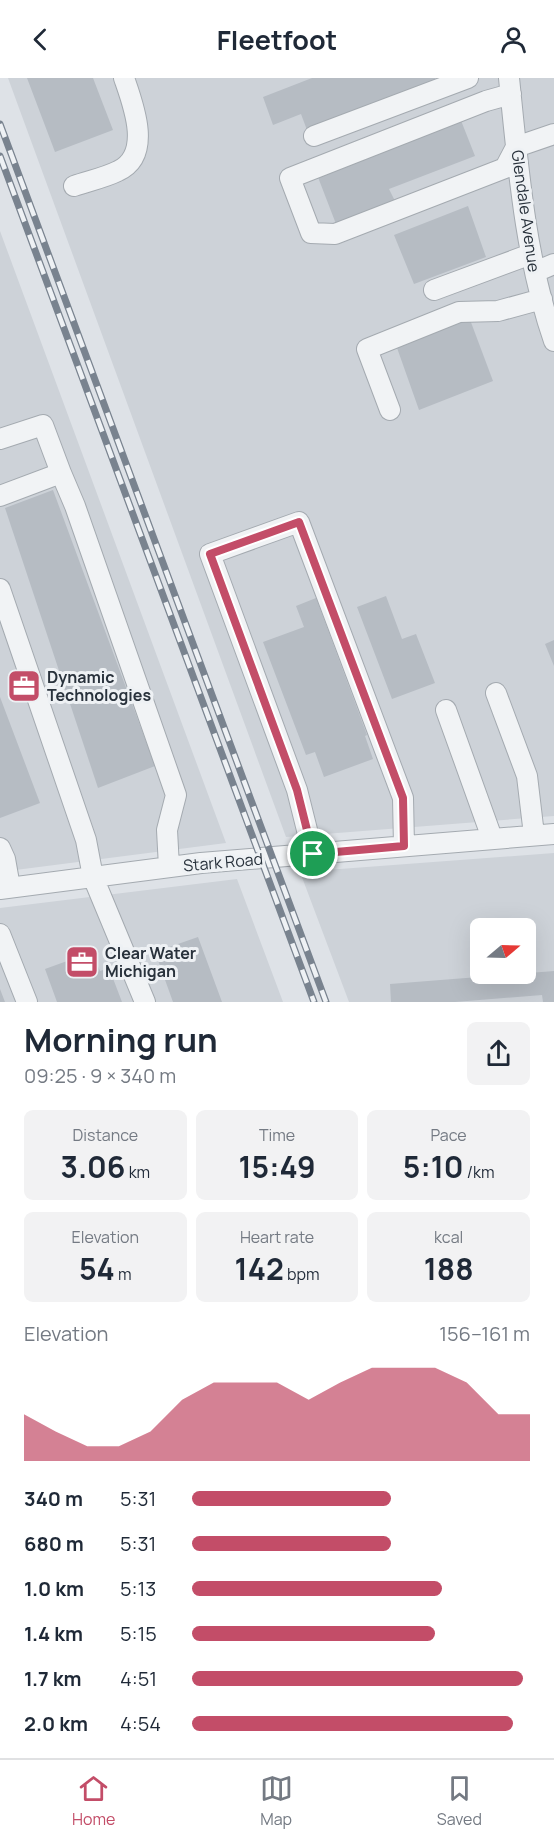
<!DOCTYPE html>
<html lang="en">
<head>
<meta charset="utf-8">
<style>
  :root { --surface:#fff; --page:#f2f2f3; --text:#1f2937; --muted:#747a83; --line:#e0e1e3; --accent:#c34d68 }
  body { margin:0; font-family:Manrope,sans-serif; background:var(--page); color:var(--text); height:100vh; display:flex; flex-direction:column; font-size:22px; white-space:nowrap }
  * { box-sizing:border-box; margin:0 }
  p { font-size:20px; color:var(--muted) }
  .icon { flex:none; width:33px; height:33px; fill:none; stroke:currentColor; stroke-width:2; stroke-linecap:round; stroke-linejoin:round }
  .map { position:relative; height:924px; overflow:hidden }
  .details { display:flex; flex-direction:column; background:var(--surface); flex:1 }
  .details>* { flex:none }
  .needle { width:39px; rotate:71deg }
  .controls { position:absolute; left:470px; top:840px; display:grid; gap:12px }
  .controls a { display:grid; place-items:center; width:66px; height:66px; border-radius:9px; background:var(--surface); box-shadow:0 6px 24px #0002; font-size:30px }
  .pin { position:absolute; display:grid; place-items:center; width:51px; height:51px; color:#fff; margin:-26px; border:3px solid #fff; border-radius:50%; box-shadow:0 2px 6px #0007 }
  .round { display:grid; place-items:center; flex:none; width:63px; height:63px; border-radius:9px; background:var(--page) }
  .summary { display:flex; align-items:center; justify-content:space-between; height:102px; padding:0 24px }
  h1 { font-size:33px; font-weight:700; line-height:45px }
  .figures { display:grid; grid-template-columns:repeat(3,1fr); gap:9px; height:102px; padding:6px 24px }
  .figures div { display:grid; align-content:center; border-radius:9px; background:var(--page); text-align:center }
  .figures b { font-size:30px; font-weight:700 }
  .figures small { font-size:16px; font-weight:400 }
  .figures p { font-size:16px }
  .chart { height:168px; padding:12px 24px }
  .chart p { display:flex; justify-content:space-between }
  .chart svg { width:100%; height:108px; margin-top:6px; fill:var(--accent); opacity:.7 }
  ul { padding:0 24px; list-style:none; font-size:20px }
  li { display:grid; grid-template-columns:96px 72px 1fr; align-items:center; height:45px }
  li i { height:15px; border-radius:8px; background:var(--accent) }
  header { display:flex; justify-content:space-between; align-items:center; height:78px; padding:0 24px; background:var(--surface); font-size:27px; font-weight:700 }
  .tab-bar { display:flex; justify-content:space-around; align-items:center; height:84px; border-top:2px solid var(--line); background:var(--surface); font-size:16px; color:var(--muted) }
  .tab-bar a { display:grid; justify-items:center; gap:3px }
  .tab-bar .active { color:var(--accent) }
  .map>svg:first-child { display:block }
  .built { fill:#cdd2d8; fill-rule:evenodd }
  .building { fill:#b6bcc3 }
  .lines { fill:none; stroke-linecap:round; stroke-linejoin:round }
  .minor-casing { stroke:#a4aab0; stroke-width:22 }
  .minor { stroke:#f1f3f5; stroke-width:20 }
  .rail-casing { stroke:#79838f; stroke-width:7 }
  .rail { stroke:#eef1f4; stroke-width:4.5; stroke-dasharray:14; stroke-linecap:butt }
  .route-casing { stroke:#fff; stroke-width:12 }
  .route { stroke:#c34d68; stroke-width:8 }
  .labels { text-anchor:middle; stroke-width:6; stroke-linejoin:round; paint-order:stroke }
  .street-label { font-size:16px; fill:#29323c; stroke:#eef1f4 }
  .poi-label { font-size:16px; font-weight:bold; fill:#29323c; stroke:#eef1f4; text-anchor:start }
</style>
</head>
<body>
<header><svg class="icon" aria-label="back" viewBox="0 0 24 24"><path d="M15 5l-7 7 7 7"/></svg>Fleetfoot<svg class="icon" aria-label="person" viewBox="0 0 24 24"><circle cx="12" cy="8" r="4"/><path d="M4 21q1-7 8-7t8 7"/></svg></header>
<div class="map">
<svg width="554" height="924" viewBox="0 0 554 924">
  <rect width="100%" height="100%" fill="#dee2e7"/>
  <path class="built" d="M8 0H554V738L286 759Z
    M0 153 226 765 0 794Z
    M554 775V924H349L300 794ZM480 850H525V896H480Z
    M237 801 283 924H0V830Z"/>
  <path class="building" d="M27 0H93L113 52 55 74Z
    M312 0H435L436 2 307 52 301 36 273 47 263 19Z
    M460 40 475 78 389 111 395 123 336 146 316 94Z
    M468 128 486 179 414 206 394 157Z
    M469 239 493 303 419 332 396 267Z
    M53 412 155 688 98 710 5 430Z
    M386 518 402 561 416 556 435 605 392 621 357 529Z
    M316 520 367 657 365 658 373 681 324 699 315 674 306 677 263 564 304 549 296 528Z
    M554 562V588L545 566Z
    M0 619 40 725 0 740Z
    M198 859 222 924H173L155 874Z
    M92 874 100 893 109 890 122 924H57L45 891Z
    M554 893V924H543L542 917 455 924H391L390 906Z
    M0 911 5 924H0Z"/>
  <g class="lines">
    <defs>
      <path id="minor" d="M509 0C518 88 525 179 554 263
        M511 16 486 23 290 100 311 155 335 156 505 90 516 69 554 56
        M314 58 468 0
        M74 108C88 103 104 100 118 93 153 77 133 26 124 0
        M535 194 554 186
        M434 212 531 176
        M390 332 367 271 459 234 498 233 542 221
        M0 361 43 347 61 395
        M0 418 61 395 75 428 176 717 167 752 169 789
        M0 511 86 762 93 799 145 924
        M496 615 527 698 534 757
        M446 632 492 760
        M0 770 5 781 10 809
        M313 776 297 712 210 476 299 444 403 720 404 768
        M0 811 201 785 554 756
        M0 856 27 924"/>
    </defs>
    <use href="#minor" class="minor-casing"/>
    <use href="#minor" class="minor"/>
    <defs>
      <path id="rail" d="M0 46 326 924
        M0 78 314 924"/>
    </defs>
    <use href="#rail" class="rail-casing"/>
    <use href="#rail" class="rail"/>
  </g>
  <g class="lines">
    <defs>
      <path id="route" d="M299 444 403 720 404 768 313 776 297 712 210 476Z"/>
    </defs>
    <use href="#route" class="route-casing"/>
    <use href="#route" class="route"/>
  </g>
  <defs>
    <symbol id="office-square" viewBox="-11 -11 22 22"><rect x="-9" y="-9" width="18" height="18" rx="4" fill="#c34d68" stroke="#eef1f4"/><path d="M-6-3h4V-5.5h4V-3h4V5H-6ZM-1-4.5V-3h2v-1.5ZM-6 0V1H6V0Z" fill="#fff"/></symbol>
  </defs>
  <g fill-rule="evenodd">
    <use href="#office-square" x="5" y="589" width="38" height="38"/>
    <use href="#office-square" x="63" y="865" width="38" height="38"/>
  </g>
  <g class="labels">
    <g class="street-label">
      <text transform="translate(526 133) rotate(82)" y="6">Glendale Avenue</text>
      <text transform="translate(223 784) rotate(-5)" y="6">Stark Road</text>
    </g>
    <g class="poi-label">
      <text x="47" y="605">Dynamic<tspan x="47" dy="18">Technologies</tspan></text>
      <text x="105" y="881">Clear Water<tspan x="105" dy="18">Michigan</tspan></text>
    </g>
  </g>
</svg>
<div class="controls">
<a><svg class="needle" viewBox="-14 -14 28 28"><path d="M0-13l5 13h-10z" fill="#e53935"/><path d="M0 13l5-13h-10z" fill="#747a83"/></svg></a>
</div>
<div class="pin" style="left:313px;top:776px;background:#1e9e55"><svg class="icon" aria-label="arrive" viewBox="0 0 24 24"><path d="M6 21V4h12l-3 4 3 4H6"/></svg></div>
</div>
<section class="details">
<div class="summary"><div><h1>Morning run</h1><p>09:25 · 9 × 340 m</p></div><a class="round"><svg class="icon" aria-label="share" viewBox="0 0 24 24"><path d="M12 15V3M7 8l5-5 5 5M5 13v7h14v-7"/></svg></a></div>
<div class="figures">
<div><p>Distance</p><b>3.06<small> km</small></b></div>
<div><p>Time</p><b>15:49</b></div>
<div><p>Pace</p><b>5:10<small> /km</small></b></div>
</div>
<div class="figures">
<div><p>Elevation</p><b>54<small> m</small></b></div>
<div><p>Heart rate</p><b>142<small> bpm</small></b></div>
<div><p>kcal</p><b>188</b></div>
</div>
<div class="chart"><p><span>Elevation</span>156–161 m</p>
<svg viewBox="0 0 160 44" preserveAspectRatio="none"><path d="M0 44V25L10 32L20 38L30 38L40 32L50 19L60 12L70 12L80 12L90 19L100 12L110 6L120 6L130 6L140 12L150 25L160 25V44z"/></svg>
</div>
<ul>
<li><b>340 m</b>5:31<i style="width:59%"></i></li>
<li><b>680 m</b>5:31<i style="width:59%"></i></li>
<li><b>1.0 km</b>5:13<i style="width:74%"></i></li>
<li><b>1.4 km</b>5:15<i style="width:72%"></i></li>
<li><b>1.7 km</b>4:51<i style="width:98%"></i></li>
<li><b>2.0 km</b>4:54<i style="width:95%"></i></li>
</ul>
</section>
<nav class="tab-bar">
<a class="active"><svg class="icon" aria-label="home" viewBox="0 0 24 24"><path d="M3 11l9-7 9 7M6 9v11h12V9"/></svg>Home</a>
<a><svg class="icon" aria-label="map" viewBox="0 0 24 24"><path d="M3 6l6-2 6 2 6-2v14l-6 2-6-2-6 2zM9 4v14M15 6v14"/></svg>Map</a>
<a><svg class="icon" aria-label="saved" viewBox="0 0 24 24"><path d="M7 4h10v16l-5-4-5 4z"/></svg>Saved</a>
</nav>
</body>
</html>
